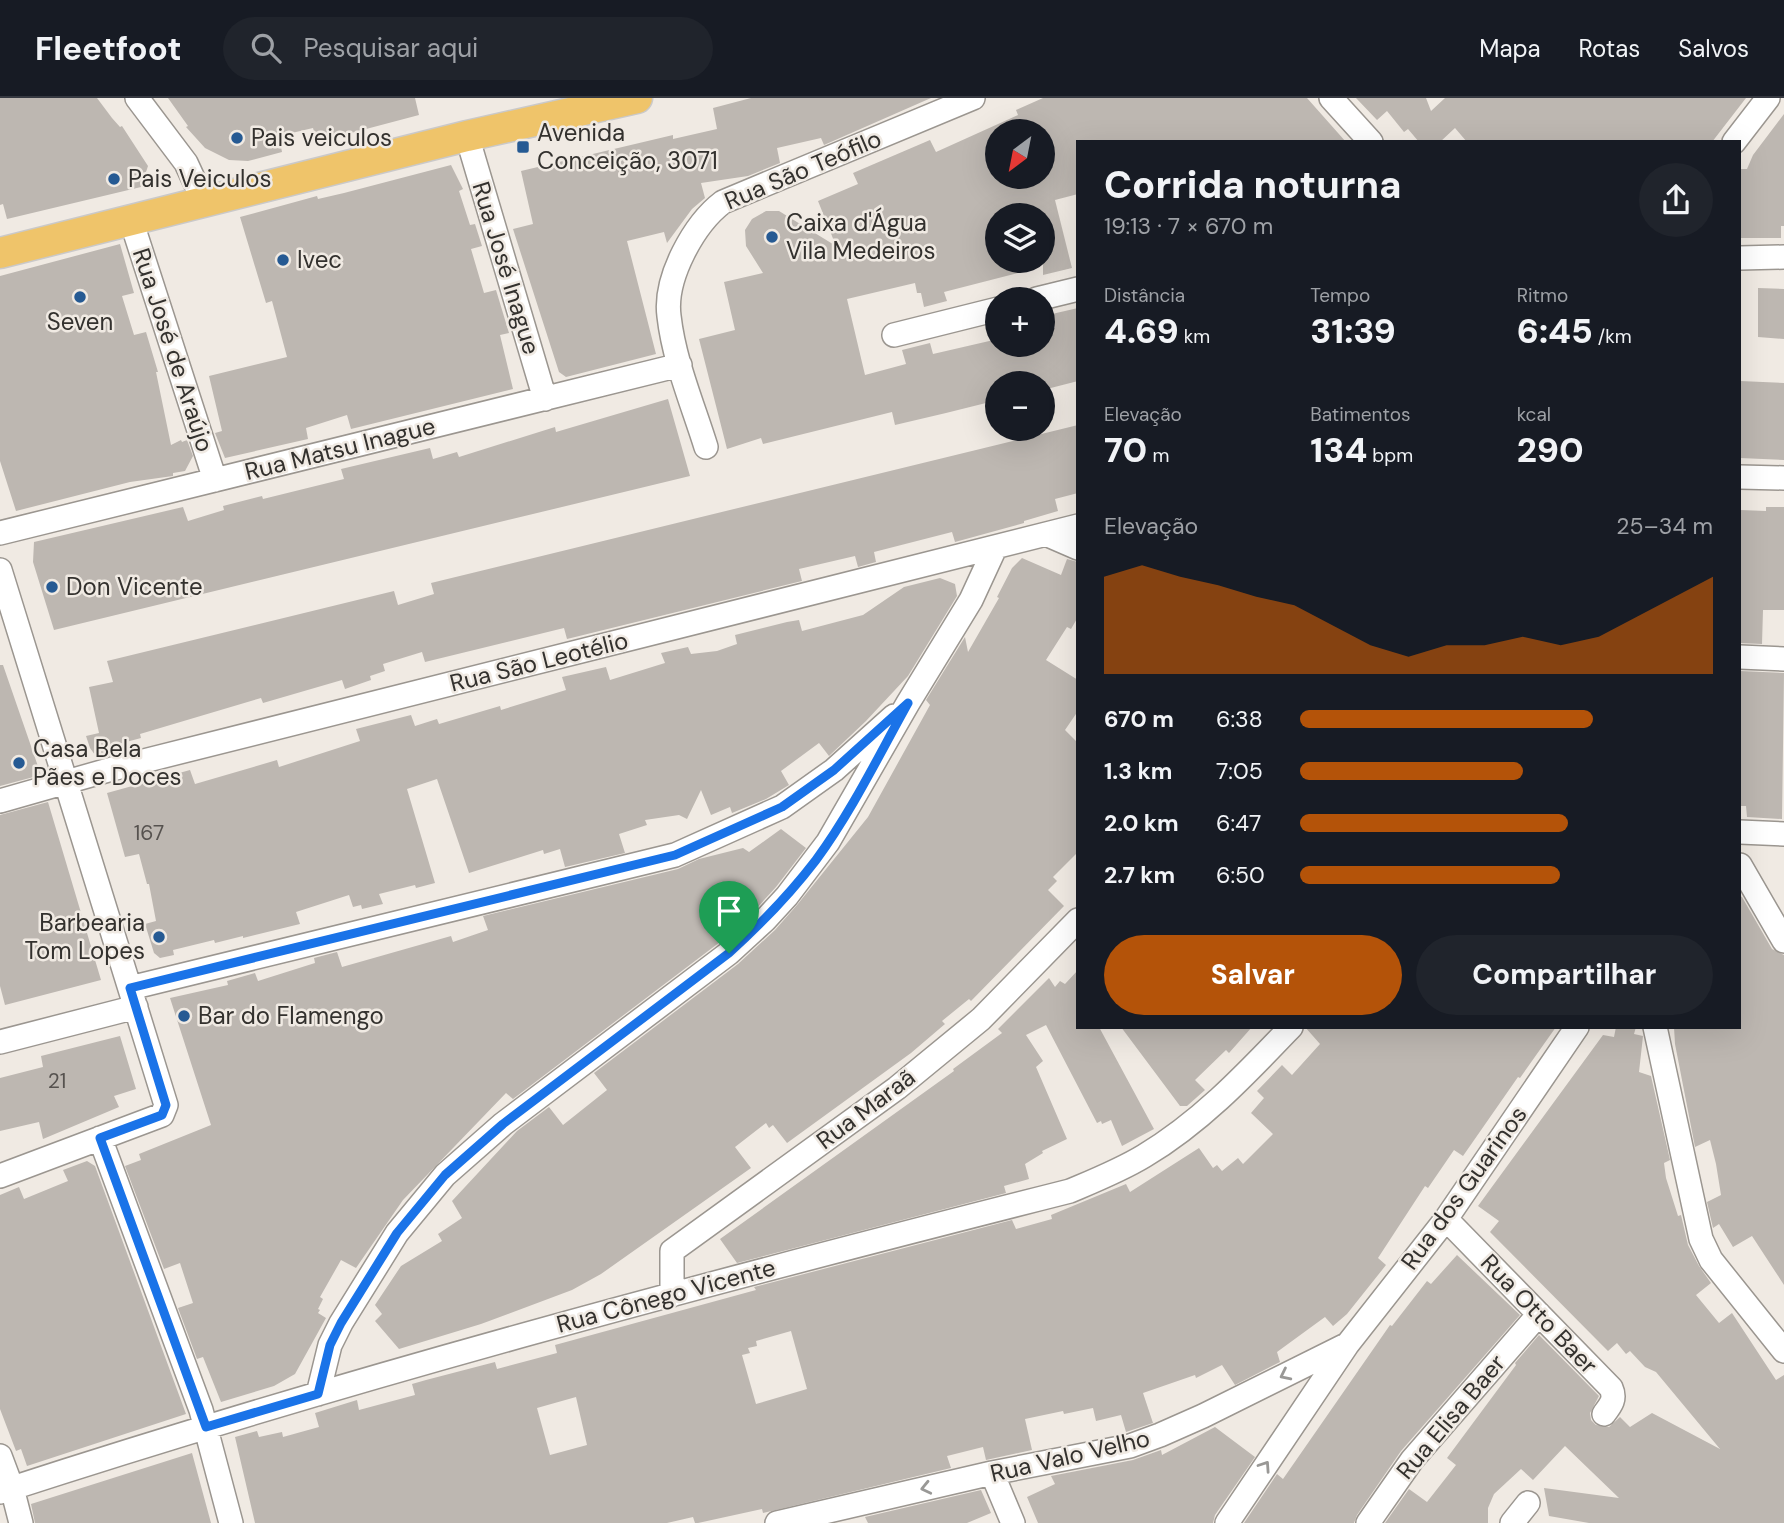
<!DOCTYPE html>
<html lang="pt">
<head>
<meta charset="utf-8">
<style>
  :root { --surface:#171b24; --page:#20242c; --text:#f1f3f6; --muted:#9ea1a6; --line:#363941; --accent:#b45309 }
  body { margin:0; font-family:"DM Sans",sans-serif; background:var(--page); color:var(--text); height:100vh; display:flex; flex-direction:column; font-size:26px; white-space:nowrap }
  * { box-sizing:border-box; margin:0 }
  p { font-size:23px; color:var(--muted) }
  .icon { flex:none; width:38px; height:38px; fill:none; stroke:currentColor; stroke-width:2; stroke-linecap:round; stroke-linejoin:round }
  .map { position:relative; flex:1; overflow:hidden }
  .drawer { position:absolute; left:1076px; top:42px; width:665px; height:889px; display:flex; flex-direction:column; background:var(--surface); border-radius:0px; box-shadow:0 7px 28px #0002 }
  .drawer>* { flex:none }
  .needle { width:46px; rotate:212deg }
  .fabs { position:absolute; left:985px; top:21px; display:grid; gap:14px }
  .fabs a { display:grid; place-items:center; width:70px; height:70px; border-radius:50%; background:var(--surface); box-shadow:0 7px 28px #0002; font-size:35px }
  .pin { position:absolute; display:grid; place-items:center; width:60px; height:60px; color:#fff; margin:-72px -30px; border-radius:50% 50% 50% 0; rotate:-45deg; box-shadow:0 0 7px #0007 }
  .pin .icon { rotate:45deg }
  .round { display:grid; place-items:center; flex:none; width:74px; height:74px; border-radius:37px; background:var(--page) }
  .headline { display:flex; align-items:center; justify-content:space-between; height:119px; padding:0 28px }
  h1 { font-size:38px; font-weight:800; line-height:52px }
  .metrics { display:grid; grid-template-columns:repeat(3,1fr); gap:10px; height:119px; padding:7px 28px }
  .metrics div { display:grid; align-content:center }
  .metrics b { font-size:35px; font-weight:800 }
  .metrics small { font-size:19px; font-weight:400 }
  .metrics p { font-size:19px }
  .chart { height:196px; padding:14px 28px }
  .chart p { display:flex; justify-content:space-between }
  .chart svg { width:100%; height:126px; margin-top:7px; fill:var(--accent); opacity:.7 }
  .cta { display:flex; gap:14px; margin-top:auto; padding:14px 28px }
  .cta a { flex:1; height:80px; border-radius:42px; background:var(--accent); color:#fff; font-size:28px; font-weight:800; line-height:80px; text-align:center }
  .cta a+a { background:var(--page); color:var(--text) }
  ul { padding:0 28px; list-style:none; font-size:23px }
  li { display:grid; grid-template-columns:112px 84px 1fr; align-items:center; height:52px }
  li i { height:18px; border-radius:9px; background:var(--accent) }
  header { display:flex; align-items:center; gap:42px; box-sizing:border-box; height:98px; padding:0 35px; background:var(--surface); border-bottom:2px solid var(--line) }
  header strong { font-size:33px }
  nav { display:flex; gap:38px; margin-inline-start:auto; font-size:24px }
  .search { width:490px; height:63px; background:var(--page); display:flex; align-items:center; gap:18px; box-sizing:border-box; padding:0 24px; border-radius:38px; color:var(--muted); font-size:26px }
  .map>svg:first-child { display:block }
  .building { fill:#bdb7b1; fill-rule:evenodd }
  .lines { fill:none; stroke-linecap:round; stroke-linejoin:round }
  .minor-casing { stroke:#9b9690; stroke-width:26 }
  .major-casing { stroke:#cac9c9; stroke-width:33 }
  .minor { stroke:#fff; stroke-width:23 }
  .major { stroke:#efc46a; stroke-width:30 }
  .oneway { stroke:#999896 }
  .route-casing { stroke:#fff; stroke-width:14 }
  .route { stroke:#1a73e8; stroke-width:9 }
  .poi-dot { fill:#265a93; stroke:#f0eae3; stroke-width:2.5 }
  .labels { text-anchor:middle; stroke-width:5; stroke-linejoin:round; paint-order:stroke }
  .number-label { font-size:21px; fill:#56524f }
  .poi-label { font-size:24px; fill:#33312e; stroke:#f0eae3; text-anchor:start }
  .street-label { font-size:24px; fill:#33312e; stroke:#f0eae3 }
</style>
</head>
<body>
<header>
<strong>Fleetfoot</strong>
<div class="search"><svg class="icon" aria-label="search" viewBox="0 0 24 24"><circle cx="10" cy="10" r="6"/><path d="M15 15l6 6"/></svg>Pesquisar aqui</div>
<nav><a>Mapa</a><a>Rotas</a><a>Salvos</a></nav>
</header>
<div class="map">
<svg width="1784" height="1425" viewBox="0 0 1784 1425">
  <rect width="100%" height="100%" fill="#f0eae3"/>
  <path class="building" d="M0 0H97L112 20 120 29 122 28 148 68 141 89 7 121 3 106 0 107Z
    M168 0H415L419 17 317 44 313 30 279 38 282 54 248 63 229 62 205 50 186 29 188 28Z
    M751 0H931L824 47 821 40 777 50 780 65 748 78 701 85 705 100 692 111 667 145 664 134 627 143 656 256 566 279 559 274 513 131 533 126 521 73 673 37V41L717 31 713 10Z
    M1043 0H1307L1346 44H1078V96L1055 102 1072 170 1043 177V117H998V163H1036L1037 170 944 194 947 203 924 209 921 195H917L915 185 847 201 865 277 906 266 902 252 930 245 933 256 998 241V247H1043V233L1055 230 1052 216 1078 210V283L1043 292V285H998V302L946 315 895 327 892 314 763 346 761 340 727 351 699 241 735 232 724 184 763 175 746 148 745 132 752 121 766 113H779L836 148 818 103 858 86 853 75 930 42 936 54 1018 17 1016 12ZM998 33H1043V79H998Z
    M1356 0H1426L1431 13 1445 0H1746L1712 44H1467L1455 30 1440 44H1419L1408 31 1404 34 1387 13 1377 22Z
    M1784 16V128H1781V140H1740V71H1747L1753 57Z
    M451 67 463 91 459 93 470 127 475 126 482 148 471 151 484 195 496 192 509 235 500 237 513 291 351 331 347 317 306 330 308 341 225 360 215 335 222 333 209 278 287 259 272 203 266 205 240 119 317 98 318 101 344 95Z
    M120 146 134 195 122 198 134 237 146 234 158 274H156L171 347 181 342 182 344 187 342 193 358 185 373 173 375V378L130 384 16 413 0 363V178Z
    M1758 190 1784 191V241L1758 239Z
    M1740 283 1784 285V362L1740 360Z
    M668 301 690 378 54 532 33 464 34 444 183 409 188 423 224 412 223 408 262 398 263 401 344 381 341 371 430 350 433 361 457 354 459 359 555 329 556 334Z
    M1078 327V395L1055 401 1058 413 1024 423V425L955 444 952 434 874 454 876 464 858 469 855 458 799 471 802 483 567 541 564 530 425 564 422 554 383 566 385 573 370 578 371 582 345 591 342 582 263 605 261 600 140 636 141 640 115 647 116 652 95 657 90 650 86 638 99 635 89 589 113 584 107 563 394 493 398 507 434 496 431 485Z
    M1766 409H1784V512H1763L1762 546 1740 545V412L1766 413Z
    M1022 460 1061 477 1067 461 1078 464V519L1071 531 1067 529 1046 562 1078 582V613L1065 632 1078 645V754L1053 779 1057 783 1048 792 1064 808 971 903 969 901 942 923 945 926 911 955 787 1045 773 1027 769 1030 766 1025 735 1049 751 1070 601 1176 572 1192 481 1226 399 1251 375 1223 382 1216 375 1207 401 1168 442 1143 438 1136 462 1120 452 1103 517 1033 549 1009 563 1027 607 992 594 975 738 866 775 832 797 807 868 719 930 607 926 602 965 539 968 554 999 500 997 499 1012 470Z
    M940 480 955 486 957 498 908 578 866 623 829 658 819 645 781 673 789 687 766 701 732 715 730 709 711 717 701 692 687 721 679 717 645 722 647 727 619 736 625 755 565 769 560 751 544 756 543 752 469 775 437 681 407 691 435 785 416 790 415 787 379 796 383 806 362 811 361 807 353 809 349 797 296 814 300 826 243 840V838L215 845 214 842 173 852 174 857 160 860 154 855 145 826 156 823 149 786H147L139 756 125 759 107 695 190 672 195 686 277 662 279 669 360 643 356 631 411 617 415 628 437 621 439 626 500 608 501 612 566 592 562 579 606 569 610 582 665 565 661 555 688 549 691 556 717 553 737 546 735 537 787 524 799 522 802 533 863 517 904 489Z
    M0 567H3L41 677 0 688Z
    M1740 573 1784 575 1782 721 1747 719 1746 708H1740Z
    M48 704 101 882 5 907 0 888V717Z
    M781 731 806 750 776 789 755 812 720 844 513 1001 506 995 403 1102 356 1170 341 1162 320 1199 323 1201 318 1211 320 1212 318 1215 326 1220 295 1276 274 1288 221 1304 203 1259 197 1261 178 1210 193 1205 180 1165 164 1171 125 1068 141 1062 139 1056 211 1027 170 900 228 887 227 883 255 875 258 883 315 865 314 860 337 854 342 869 451 838 453 844 488 832 483 818 678 771 699 761 743 750 749 754Z
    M1740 798 1742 799 1772 851 1784 857V1187L1752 1138 1733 1149 1719 1126 1713 1130 1707 1104 1721 1097 1716 1066 1710 1042 1695 1049 1675 946 1674 929H1740Z
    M1078 872V929H1099L1154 1031 1122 1048 1111 1022 1102 1026 1101 1023 1097 1025 1046 927 1026 937 1043 963 1036 969 1067 1041 1042 1053 1043 1055 1025 1066 1029 1081 1004 1088 1006 1095 737 1165 720 1141 954 973 953 971 1002 935 998 931 1049 880 1055 889 1060 883 1065 886Z
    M1121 929H1252L1229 955 1226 952 1195 982 1205 992 1187 1008H1180Z
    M1305 929H1556L1520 980 1518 979 1463 1058 1454 1052 1428 1090 1425 1088 1378 1160 1386 1167 1347 1216 1333 1228 1325 1219 1277 1254 1280 1264 1235 1287 1222 1267 1196 1280 1195 1277 1143 1295 1153 1325 1126 1334 1121 1317 1096 1323 1093 1310 1064 1316 1063 1313 1025 1321 1032 1352 986 1362 983 1349 947 1358 951 1370 763 1415 762 1411 698 1425H695L693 1419 667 1425H255L235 1339 257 1333 259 1339 282 1334 283 1339 319 1329 315 1315 357 1302 359 1312 415 1297 412 1286 426 1282 495 1264 497 1271 557 1255 555 1247 756 1192 754 1189 939 1141 1012 1122 1016 1131 1052 1121 1051 1117 1126 1086 1130 1094 1199 1050 1213 1070 1217 1067 1222 1073 1238 1060 1243 1066 1273 1036 1251 1015 1264 1000 1257 993 1282 967 1292 977 1320 946ZM791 1233 807 1291 756 1306 742 1257 750 1255 748 1250 757 1248 756 1243ZM576 1299 587 1347 550 1357 537 1310Z
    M1616 929H1636L1634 936 1643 938 1639 974 1651 978 1670 1062 1664 1065 1666 1080 1678 1118 1681 1117 1688 1147 1699 1168 1711 1185 1696 1197 1719 1225 1732 1215 1776 1282 1784 1277V1425H1589L1549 1418 1544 1390 1619 1400 1565 1348 1533 1382 1521 1371 1494 1396 1488 1410V1425H1385L1409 1391 1427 1404 1456 1367 1447 1360 1516 1267 1515 1265 1539 1237 1599 1298 1590 1315 1591 1322 1596 1327 1609 1329 1620 1319 1630 1329 1652 1315 1720 1351 1656 1274 1645 1269 1630 1253 1626 1256 1617 1245 1608 1253 1598 1243 1490 1134 1499 1123 1478 1108 1603 937 1614 939Z
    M120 938 136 991 114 998 119 1009 43 1041 39 1024 0 1033V980L43 969 41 958Z
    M87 1063 95 1068 186 1316 27 1368 21 1351 16 1353 0 1311V1097L19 1089 24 1101 68 1083 63 1072Z
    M1457 1157 1520 1217 1401 1353 1357 1417 1354 1425H1244L1277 1376 1283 1381 1390 1227 1392 1228 1427 1183 1431 1186Z
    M1215 1329 1255 1359 1215 1417 1213 1425H1038L1027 1399 1055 1386 1051 1378 1133 1362 1161 1352 1162 1357Z
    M192 1355 211 1425H35L31 1406Z
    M981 1392 991 1415 967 1425H868L865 1419Z"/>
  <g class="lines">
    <defs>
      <path id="minor" d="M137 0 186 65 204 104
        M1331 0 1371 44
        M467 38 545 301
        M1734 44 1768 0
        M131 122 215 382
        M1740 160 1784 159
        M1037 201 1078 191
        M894 237 998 211
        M706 349C693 307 674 263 669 218 664 180 694 126 723 104L973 0
        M1740 379 1784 380
        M0 435 680 267
        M1048 437 1078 450
        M0 472 166 1007 162 1017 0 1078
        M1740 559 1784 561
        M0 703 112 671 1078 428
        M1740 734 1784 736
        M1740 767 1784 843
        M130 890 675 757 782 709 834 672 894 618
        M1655 929 1701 1141 1711 1162 1784 1253
        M0 944 136 909
        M100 1040 201 1312 231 1425
        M1446 1121 1611 1290C1616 1301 1611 1307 1604 1316
        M672 1197V1153L897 990 981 921 1078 822
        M318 1296 330 1247 341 1225 397 1135 445 1077 503 1026 729 855 765 822 787 798 828 744 908 605 971 502 995 450
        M0 1358 12 1390 21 1425
        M992 1375 1013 1425
        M0 1394C353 1279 711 1184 1070 1093 1096 1082 1121 1072 1144 1058 1201 1024 1246 976 1291 929
        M777 1425 992 1375 1130 1348 1160 1337 1203 1318 1344 1248
        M1227 1425 1347 1247 1446 1121 1577 929
        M1368 1425 1412 1362 1539 1216
        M1512 1425 1528 1405"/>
      <path id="major" d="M0 155 467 38 637 0"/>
    </defs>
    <use href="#minor" class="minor-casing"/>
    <use href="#major" class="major-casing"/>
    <use href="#minor" class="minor"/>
    <use href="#major" class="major"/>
  </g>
  <defs><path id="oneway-chevron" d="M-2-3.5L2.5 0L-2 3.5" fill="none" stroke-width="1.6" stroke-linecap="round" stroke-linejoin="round" transform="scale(1.75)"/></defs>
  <g class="oneway">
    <use href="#oneway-chevron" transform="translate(1285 1277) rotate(154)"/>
    <use href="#oneway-chevron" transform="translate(1265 1368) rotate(-56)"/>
    <use href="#oneway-chevron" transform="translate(926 1390) rotate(167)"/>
  </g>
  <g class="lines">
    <defs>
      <path id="route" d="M908 605C879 657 852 713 816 762 790 796 761 826 729 855L503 1026 445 1077 397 1135 341 1225 330 1247 318 1296 206 1329 100 1040 162 1017 166 1007 130 890 675 757 782 709 834 672Z"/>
    </defs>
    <use href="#route" class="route-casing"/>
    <use href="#route" class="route"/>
  </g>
  <g class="poi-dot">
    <circle cx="237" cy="40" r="7"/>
    <rect x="516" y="42" width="14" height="14" rx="3.5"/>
    <circle cx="114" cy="81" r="7"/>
    <circle cx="772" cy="139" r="7"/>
    <circle cx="283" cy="162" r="7"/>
    <circle cx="80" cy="199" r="7"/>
    <circle cx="52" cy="489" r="7"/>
    <circle cx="19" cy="665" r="7"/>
    <circle cx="159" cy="839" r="7"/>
    <circle cx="184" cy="918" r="7"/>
  </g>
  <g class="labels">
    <g class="number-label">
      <text x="149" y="742">167</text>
      <text x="57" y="990">21</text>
    </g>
    <g class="poi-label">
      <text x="537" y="43">Avenida<tspan x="537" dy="28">Conceição, 3071</tspan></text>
      <text x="251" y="48">Pais veiculos</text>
      <text x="128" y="89">Pais Veiculos</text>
      <text x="786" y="133">Caixa d'Água<tspan x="786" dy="28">Vila Medeiros</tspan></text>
      <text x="297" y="170">Ivec</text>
      <text x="80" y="232" text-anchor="middle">Seven</text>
      <text x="66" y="497">Don Vicente</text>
      <text x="33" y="659">Casa Bela<tspan x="33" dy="28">Pães e Doces</tspan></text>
      <text x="145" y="833" text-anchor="end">Barbearia<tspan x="145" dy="28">Tom Lopes</tspan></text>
      <text x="198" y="926">Bar do Flamengo</text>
    </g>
    <g class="street-label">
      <text transform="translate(803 72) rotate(-23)" y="8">Rua São Teófilo</text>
      <text transform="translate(506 170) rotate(73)" y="8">Rua José Inague</text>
      <text transform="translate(173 252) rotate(72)" y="8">Rua José de Araújo</text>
      <text transform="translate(340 351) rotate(-14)" y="8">Rua Matsu Inague</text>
      <text transform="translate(539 564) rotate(-14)" y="8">Rua São Leotélio</text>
      <text transform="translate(866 1011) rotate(-37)" y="8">Rua Maraã</text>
      <text transform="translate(1464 1090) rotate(-54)" y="8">Rua dos Guarinos</text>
      <text transform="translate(666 1198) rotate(-15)" y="8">Rua Cônego Vicente</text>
      <text transform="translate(1539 1216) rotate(46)" y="8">Rua Otto Baer</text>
      <text transform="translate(1451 1319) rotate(-50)" y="8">Rua Elisa Baer</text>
      <text transform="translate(1070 1358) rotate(-13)" y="8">Rua Valo Velho</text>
    </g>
  </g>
</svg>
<div class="fabs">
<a><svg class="needle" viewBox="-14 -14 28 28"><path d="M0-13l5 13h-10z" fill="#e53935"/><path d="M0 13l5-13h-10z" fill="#9ea1a6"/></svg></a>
<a><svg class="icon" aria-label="layers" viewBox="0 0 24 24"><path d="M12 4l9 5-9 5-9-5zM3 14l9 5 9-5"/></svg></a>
<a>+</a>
<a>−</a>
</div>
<div class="pin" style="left:729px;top:855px;background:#1e9e55"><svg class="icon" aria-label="arrive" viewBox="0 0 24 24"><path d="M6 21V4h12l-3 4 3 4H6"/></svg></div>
<section class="drawer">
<div class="headline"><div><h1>Corrida noturna</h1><p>19:13 · 7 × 670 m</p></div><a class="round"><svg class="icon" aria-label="share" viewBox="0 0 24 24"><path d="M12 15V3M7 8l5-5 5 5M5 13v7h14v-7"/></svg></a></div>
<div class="metrics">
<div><p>Distância</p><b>4.69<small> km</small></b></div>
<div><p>Tempo</p><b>31:39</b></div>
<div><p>Ritmo</p><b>6:45<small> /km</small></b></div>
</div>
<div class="metrics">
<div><p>Elevação</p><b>70<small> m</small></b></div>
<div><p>Batimentos</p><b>134<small> bpm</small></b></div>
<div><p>kcal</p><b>290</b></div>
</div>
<div class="chart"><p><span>Elevação</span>25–34 m</p>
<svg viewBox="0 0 160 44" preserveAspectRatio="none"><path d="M0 44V10L10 6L20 10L30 13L40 17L50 20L60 27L70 34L80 38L90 34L100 34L110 31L120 34L130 31L140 24L150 17L160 10V44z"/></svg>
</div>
<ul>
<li><b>670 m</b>6:38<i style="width:71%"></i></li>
<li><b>1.3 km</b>7:05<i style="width:54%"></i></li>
<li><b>2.0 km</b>6:47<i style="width:65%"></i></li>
<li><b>2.7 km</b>6:50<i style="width:63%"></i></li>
</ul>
<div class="cta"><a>Salvar</a><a>Compartilhar</a></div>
</section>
</div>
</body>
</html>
